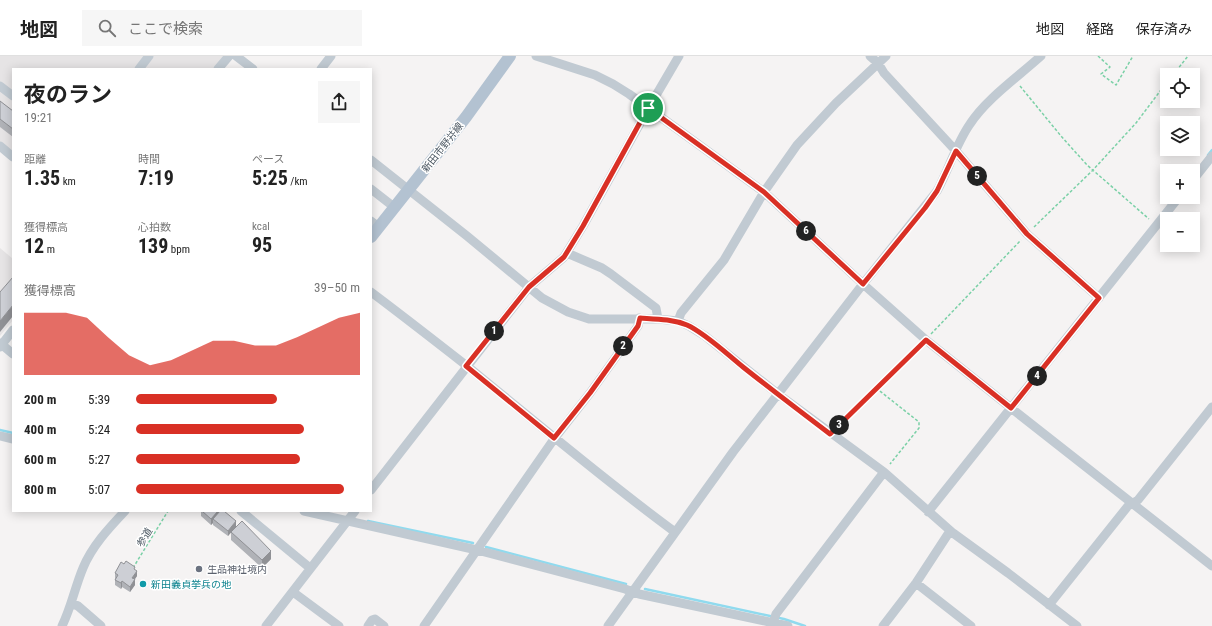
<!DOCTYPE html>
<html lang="ja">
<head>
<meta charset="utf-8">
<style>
  :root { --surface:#fff; --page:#f6f6f6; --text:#222; --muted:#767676; --line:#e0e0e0; --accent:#d93025 }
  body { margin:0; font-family:"Roboto Condensed","Noto Sans JP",sans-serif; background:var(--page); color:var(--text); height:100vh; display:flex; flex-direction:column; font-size:15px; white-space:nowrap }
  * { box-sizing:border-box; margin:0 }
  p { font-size:13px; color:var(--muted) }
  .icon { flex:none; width:22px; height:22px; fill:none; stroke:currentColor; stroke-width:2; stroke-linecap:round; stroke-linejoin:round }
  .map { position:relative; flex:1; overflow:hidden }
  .drawer { position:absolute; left:12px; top:12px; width:360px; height:444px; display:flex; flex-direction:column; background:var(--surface); border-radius:0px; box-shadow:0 2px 10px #0003 }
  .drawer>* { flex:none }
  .fabs { position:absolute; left:1160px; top:12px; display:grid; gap:8px }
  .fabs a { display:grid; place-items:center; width:40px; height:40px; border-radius:0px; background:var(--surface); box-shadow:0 2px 10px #0003; font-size:20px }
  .pin { position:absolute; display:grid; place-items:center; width:34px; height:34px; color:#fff; margin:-17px; border:2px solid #fff; border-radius:50%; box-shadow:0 1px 4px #0007 }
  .km { position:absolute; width:20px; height:20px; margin:-10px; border-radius:50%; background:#222; color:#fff; font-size:11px; line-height:20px; text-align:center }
  .round { display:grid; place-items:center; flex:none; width:42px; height:42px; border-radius:0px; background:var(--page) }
  .headline { display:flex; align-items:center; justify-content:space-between; height:68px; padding:0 12px }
  h1 { font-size:22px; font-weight:700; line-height:30px }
  .stats { display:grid; grid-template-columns:repeat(3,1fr); gap:6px; height:68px; padding:4px 12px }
  .stats div { display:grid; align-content:center }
  .stats b { font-size:20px; font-weight:700 }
  .stats small { font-size:11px; font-weight:400 }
  .stats p { font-size:11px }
  .chart { height:112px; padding:8px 12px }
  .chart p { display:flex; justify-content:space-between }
  .chart svg { width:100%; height:72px; margin-top:4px; fill:var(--accent); opacity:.7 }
  ul { padding:0 12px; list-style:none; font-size:13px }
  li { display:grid; grid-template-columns:64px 48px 1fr; align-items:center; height:30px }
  li i { height:10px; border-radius:5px; background:var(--accent) }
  header { display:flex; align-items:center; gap:24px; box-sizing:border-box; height:56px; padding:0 20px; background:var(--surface); border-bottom:1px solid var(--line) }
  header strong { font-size:19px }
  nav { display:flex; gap:22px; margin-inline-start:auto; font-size:14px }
  .search { width:280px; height:36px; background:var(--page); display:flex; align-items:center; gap:10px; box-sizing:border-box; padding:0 14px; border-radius:0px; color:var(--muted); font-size:15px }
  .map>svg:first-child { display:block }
  .education { fill:#e6e4e5 }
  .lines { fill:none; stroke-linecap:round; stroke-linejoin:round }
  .stream { stroke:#90daee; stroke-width:2.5 }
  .path { stroke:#7ad0a6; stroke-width:1.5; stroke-dasharray:3 2; stroke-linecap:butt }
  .minor { stroke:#c1cad2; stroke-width:9 }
  .major { stroke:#b3c2d1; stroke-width:12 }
  .wall { fill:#b0b2b7 }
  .shaded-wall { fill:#909195 }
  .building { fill:#cdcfd5; stroke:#909195 }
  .route-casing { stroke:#fff; stroke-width:8 }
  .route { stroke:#d93025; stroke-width:5 }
  .worship-dot { fill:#6b7280; stroke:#fff; stroke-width:1.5 }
  .culture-dot { fill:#0f9aa8; stroke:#fff; stroke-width:1.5 }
  .labels { text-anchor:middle; stroke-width:3; stroke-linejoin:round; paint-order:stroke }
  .street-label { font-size:10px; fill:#4a5661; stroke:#fff }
  .worship-label { font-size:10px; fill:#5b616d; stroke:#fff; text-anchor:start }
  .culture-label { font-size:10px; fill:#0d838f; stroke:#fff; text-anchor:start }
</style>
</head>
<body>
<header>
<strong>地図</strong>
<div class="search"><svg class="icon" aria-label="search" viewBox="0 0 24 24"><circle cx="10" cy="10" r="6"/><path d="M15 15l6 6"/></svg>ここで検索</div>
<nav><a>地図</a><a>経路</a><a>保存済み</a></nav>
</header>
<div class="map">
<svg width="1212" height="570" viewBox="0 0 1212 570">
  <rect width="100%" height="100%" fill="#f5f3f3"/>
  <path class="education" d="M0 0H223V2L214 13H13V97L0 87Z
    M0 192 13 203V264L0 280Z"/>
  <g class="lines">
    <path class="stream" d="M1208 99 1212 94
      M0 374 13 377
      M368 465 473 487
      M486 491 626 528
      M645 533 784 563 805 570"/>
    <path class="path" d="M1098 0 1110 11 1101 18 1116 29 1133 0
      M1173 19 1188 0
      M1020 30 1061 80 1087 109 1149 163
      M1034 171 1093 114 1136 67 1167 26
      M931 278 1021 184
      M876 332 919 366V372L890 408
      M837 371 919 290
      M133 512 168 455"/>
    <path class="minor" d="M236 0 253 13
      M536 0 595 19 613 28 629 38 764 136 863 228 926 284 1011 352 1212 510
      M870 0 878 7 884 17 956 95 1027 178 1099 242
      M139 13 149 0
      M218 13 229 0
      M321 13 331 0
      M0 30 13 40
      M0 90 13 101
      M371 104 467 180 542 242 568 256 589 263H658L678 265 689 270 705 280 778 338 884 416 953 477 1008 517 1077 570
      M1193 124 1212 100
      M371 133 394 151
      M371 165 379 171
      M567 197 602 212 611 218 656 252 658 263
      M371 236C403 260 435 285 467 310 536 366 604 424 675 476
      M678 265 681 257 724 204 764 136 797 89 836 47 886 0
      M0 287 13 298
      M0 291 13 274
      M0 380 13 383
      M371 434 529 231 564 201 583 170 648 53 679 0
      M241 455 310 512
      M304 455 477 494 625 533 639 538 788 570
      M928 456 1179 141
      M916 527 971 570
      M293 536 339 570
      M71 547 78 550 101 570
      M1049 549 1128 450 1138 444 1212 351
      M62 570C71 552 75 531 83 512 92 490 109 472 125 455
      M266 570 355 455
      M368 570 372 564 375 563 384 570
      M424 570 554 383 590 337 638 270 639 262
      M608 570 733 396 863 228 937 135C949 113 956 88 970 68 986 43 1019 20 1041 0
      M772 570 776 558 884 416
      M883 570 916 527 950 475"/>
    <path class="major" d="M371 181 466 61 510 0"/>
  </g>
  <path class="wall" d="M0 45 13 55V81L0 71Z
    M201 455H222L236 471 271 503 262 512 231 484V476L228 480 213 469V467L211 469 201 460Z
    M135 514 137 520 135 523V529L130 536 122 531 121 533 115 529V517Z"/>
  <path class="shaded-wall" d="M13 249V260L0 276V265Z
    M218 455H220L213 463V467L211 469V463Z
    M236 465V471L228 480V475Z
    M271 495V503L262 512V504Z
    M137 515V520L132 527V522Z
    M135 523V529L130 536V531Z
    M122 525V531L121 533V527Z"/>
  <path class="building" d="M0 45 13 55V73L0 63Z
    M13 221V249L0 265V236Z
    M202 455H218L211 463Z
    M220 455H222L223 456 224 455 236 465 228 475 213 463Z
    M242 465 271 495 262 504 231 476Z
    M126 505 135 511 134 513 137 515 132 522 135 523 130 531 122 525 121 527 115 524 118 519 115 517 121 506 124 508Z"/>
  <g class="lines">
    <defs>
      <path id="route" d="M648 52 764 136 863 228 925 152 937 135 956 95 1027 178 1099 242 1011 352 926 284 830 378C801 356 772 334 743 311 728 299 705 277 687 269 672 263 656 263 640 262L638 270 590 337 554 382 466 310 529 231 564 201 583 170Z"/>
    </defs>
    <use href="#route" class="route-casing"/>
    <use href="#route" class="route"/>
  </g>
  <circle class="worship-dot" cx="199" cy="513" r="4"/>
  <circle class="culture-dot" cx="143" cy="528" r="4"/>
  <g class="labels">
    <g class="street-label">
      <text transform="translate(442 91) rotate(-52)" y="4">新田市野井線</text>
      <text transform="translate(144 481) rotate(-59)" y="4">参道</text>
    </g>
    <g class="worship-label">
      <text x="207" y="517">生品神社境内</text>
    </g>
    <g class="culture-label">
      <text x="151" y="532">新田義貞挙兵の地</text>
    </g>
  </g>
</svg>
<div class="fabs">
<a><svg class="icon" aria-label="locate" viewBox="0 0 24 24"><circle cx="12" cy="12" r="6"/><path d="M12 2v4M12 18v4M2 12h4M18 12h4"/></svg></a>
<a><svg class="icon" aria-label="layers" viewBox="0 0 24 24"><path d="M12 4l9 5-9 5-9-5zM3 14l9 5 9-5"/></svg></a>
<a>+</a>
<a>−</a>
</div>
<div class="pin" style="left:648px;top:52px;background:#1e9e55"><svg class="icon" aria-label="arrive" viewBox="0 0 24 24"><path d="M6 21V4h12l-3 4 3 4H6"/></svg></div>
<b class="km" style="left:494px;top:275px">1</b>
<b class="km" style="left:623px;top:290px">2</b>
<b class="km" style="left:839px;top:369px">3</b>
<b class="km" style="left:1037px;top:320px">4</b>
<b class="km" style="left:977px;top:120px">5</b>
<b class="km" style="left:806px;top:175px">6</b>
<section class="drawer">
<div class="headline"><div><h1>夜のラン</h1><p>19:21</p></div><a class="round"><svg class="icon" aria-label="share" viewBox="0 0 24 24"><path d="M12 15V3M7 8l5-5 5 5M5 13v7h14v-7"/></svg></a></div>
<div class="stats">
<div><p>距離</p><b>1.35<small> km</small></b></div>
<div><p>時間</p><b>7:19</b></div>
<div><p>ペース</p><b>5:25<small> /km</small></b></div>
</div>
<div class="stats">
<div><p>獲得標高</p><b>12<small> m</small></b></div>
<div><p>心拍数</p><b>139<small> bpm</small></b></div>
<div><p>kcal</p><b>95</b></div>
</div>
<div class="chart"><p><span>獲得標高</span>39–50 m</p>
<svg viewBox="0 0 160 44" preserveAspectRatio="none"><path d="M0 44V6L10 6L20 6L30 9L40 21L50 32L60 38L70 35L80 29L90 23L100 23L110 26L120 26L130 21L140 15L150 9L160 6V44z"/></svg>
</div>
<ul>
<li><b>200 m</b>5:39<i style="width:63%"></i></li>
<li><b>400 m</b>5:24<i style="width:75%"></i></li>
<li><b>600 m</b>5:27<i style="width:73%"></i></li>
<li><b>800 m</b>5:07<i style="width:93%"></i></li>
</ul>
</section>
</div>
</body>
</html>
